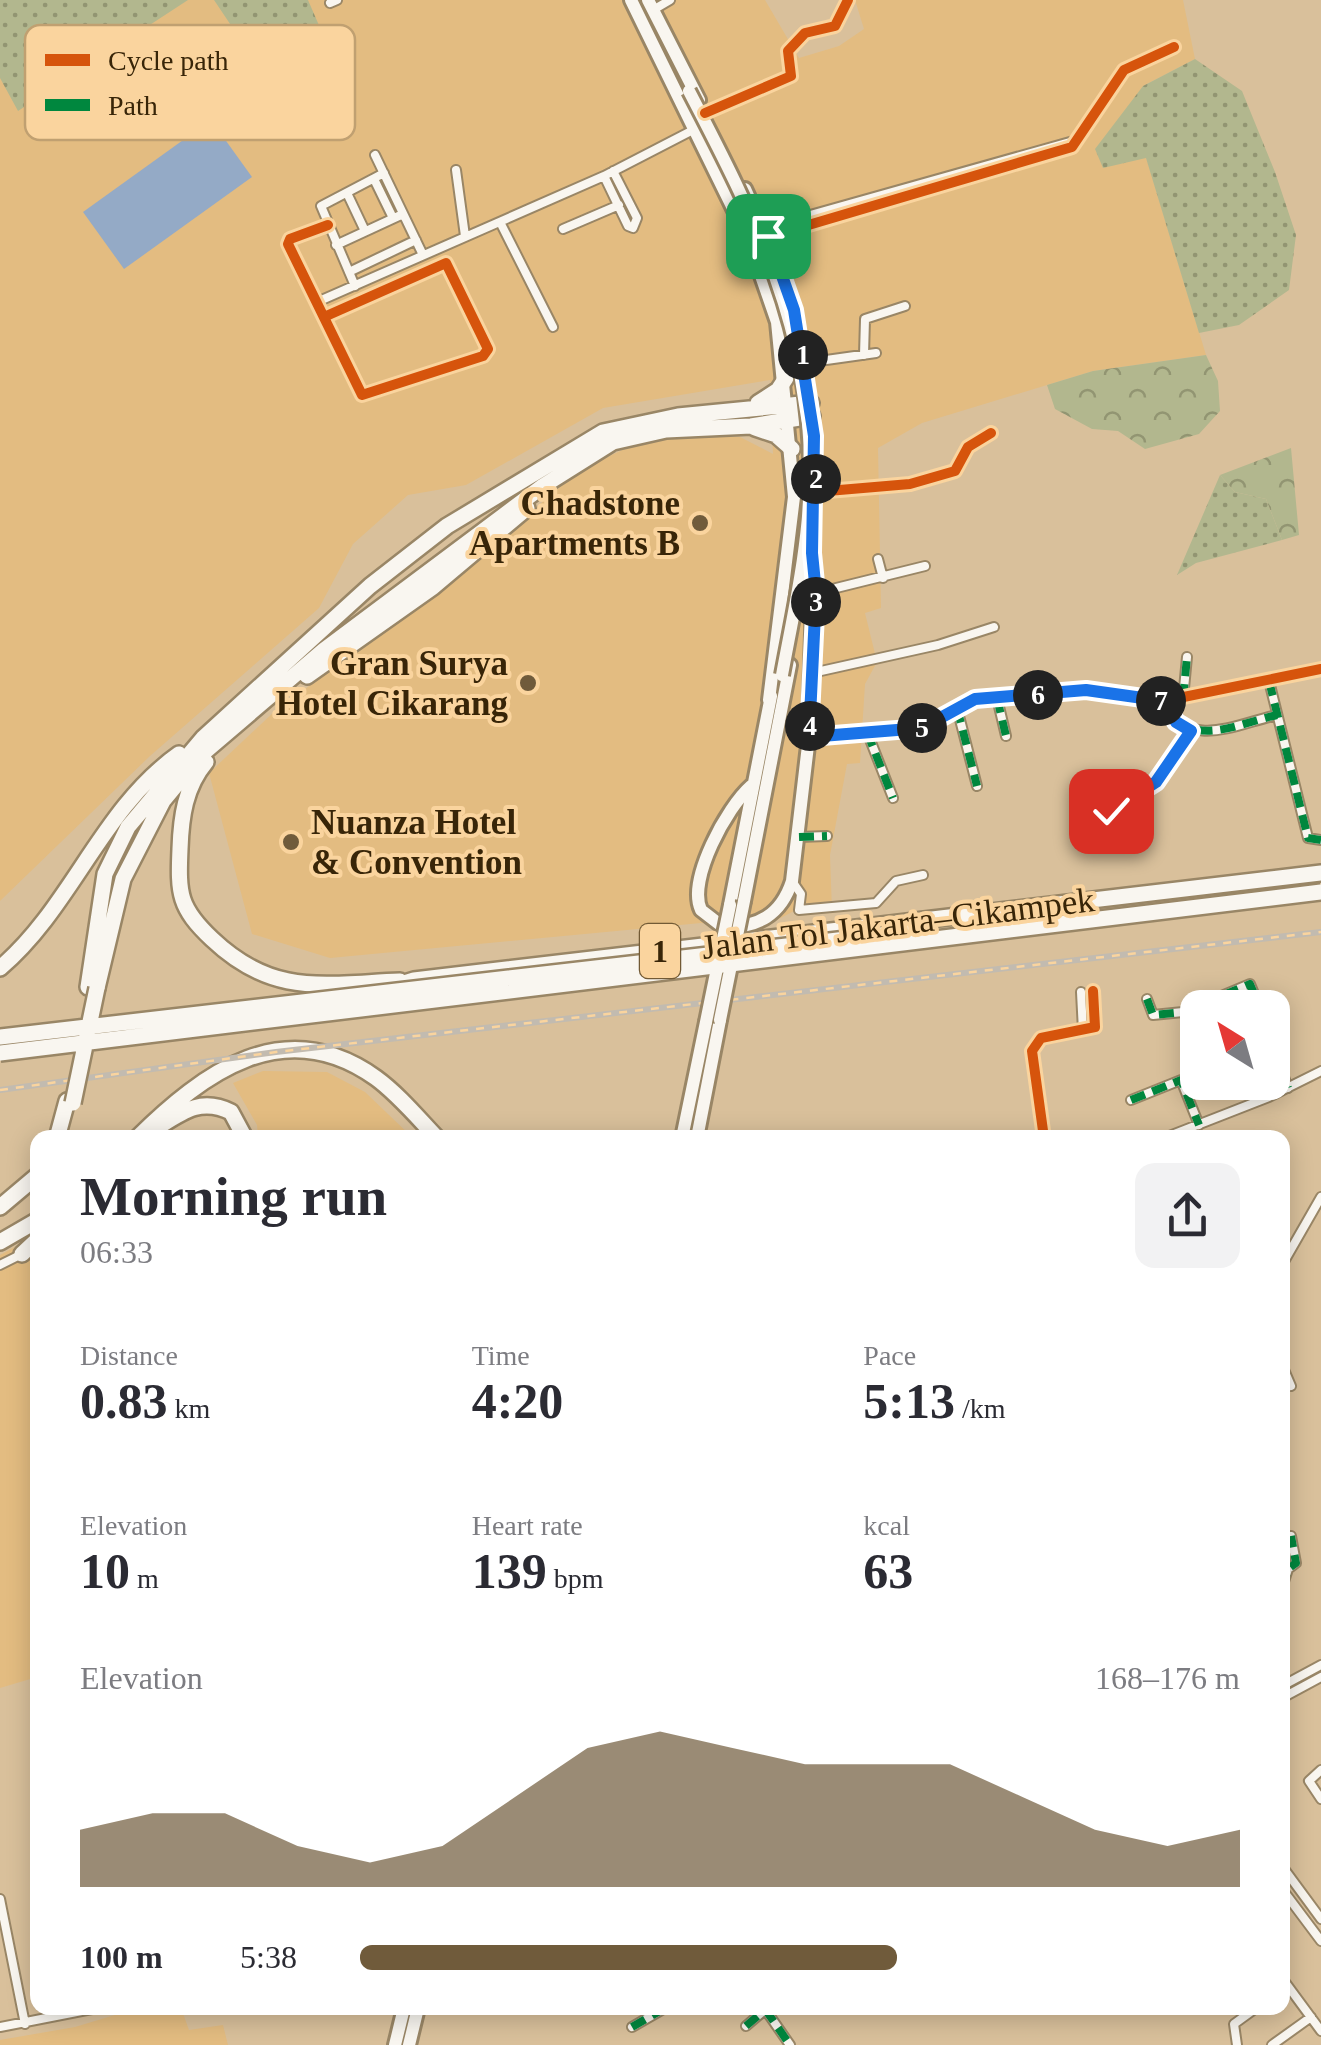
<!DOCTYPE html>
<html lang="en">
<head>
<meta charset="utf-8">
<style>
  :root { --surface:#fff; --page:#f2f2f3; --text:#2b2b33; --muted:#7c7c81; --accent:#705b3b }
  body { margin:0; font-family:Georgia,serif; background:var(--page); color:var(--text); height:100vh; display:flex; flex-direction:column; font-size:38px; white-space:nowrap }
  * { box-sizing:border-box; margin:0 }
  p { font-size:32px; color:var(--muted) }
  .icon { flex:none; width:55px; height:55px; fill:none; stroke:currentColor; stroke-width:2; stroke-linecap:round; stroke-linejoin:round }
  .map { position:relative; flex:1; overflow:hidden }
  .sheet { position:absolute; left:30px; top:1130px; width:1260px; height:885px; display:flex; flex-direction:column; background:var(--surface); border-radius:20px; box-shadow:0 5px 25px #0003 }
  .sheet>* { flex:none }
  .needle { width:65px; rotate:323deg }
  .controls { position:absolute; left:1180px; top:990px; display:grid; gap:20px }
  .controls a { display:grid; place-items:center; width:110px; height:110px; border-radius:20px; background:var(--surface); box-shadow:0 5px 25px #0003; font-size:50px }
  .pin { position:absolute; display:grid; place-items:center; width:85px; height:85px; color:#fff; margin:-42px; border-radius:20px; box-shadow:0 5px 15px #0006 }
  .km { position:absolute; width:50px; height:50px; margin:-25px; border-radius:50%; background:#222; color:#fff; font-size:28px; line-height:50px; text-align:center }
  .round { display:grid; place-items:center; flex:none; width:105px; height:105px; border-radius:20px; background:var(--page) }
  .overview { display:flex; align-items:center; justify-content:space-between; height:170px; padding:0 50px }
  h1 { font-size:55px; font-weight:800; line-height:75px }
  .metrics { display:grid; grid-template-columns:repeat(3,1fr); gap:15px; height:170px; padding:10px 50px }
  .metrics div { display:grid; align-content:center }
  .metrics b { font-size:50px; font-weight:800 }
  .metrics small { font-size:28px; font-weight:400 }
  .metrics p { font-size:28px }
  .chart { height:280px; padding:20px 50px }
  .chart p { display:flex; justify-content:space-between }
  .chart svg { width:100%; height:180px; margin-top:10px; fill:var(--accent); opacity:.7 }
  ul { padding:0 50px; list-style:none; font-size:32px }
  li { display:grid; grid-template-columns:160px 120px 1fr; align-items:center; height:75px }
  li i { height:25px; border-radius:12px; background:var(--accent) }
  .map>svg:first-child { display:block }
  .built { fill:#e3bc81 }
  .grass { fill:url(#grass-dots) }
  .forest { fill:url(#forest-crowns) }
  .water { fill:#94aac6 }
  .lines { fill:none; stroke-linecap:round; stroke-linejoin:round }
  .minor-casing { stroke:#998666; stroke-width:12 }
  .primary-casing { stroke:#998666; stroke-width:18 }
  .motorway-casing { stroke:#998666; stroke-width:20 }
  .minor { stroke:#f9f6f0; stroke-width:8 }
  .primary { stroke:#f9f6f0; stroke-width:12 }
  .motorway { stroke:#f9f6f0; stroke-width:15 }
  .rail-casing { stroke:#c2bbb0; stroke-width:6 }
  .rail { stroke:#fad49e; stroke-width:2.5; stroke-dasharray:8; stroke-linecap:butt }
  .primary-bridge-casing { stroke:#998666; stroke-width:18; stroke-linecap:butt }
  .motorway-bridge-casing { stroke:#998666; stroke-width:20; stroke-linecap:butt }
  .primary-bridge { stroke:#f9f6f0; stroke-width:12 }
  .motorway-bridge { stroke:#f9f6f0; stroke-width:15 }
  .quiet { stroke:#00873e; stroke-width:8; stroke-dasharray:15 8; stroke-linecap:butt }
  .cycleway-casing { stroke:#fad49e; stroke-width:16 }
  .cycleway { stroke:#d6540c; stroke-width:10 }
  .route-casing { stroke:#fff; stroke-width:20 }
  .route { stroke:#1a73e8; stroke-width:12 }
  .poi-dot { fill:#705b3b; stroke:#fad49e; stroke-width:4 }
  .labels { text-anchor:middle; stroke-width:8; stroke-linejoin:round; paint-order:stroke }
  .shield { fill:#fad49e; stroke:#725a35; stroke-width:2.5 }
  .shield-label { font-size:32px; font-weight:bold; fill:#382508 }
  .poi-label { font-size:35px; font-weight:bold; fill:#382508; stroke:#fad49e; text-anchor:end }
  .street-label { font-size:35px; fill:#382508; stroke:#fad49e }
  .key { fill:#fad49e; stroke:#c0a071; stroke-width:2.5 }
  .key-label { font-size:28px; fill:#382508 }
</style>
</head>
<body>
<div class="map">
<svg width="1321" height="2045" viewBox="0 0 1321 2045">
  <defs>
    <pattern id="grass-dots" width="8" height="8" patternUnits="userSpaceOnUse" patternTransform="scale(2.5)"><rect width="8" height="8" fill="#b2b78e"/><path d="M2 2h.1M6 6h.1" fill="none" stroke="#929572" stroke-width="1.8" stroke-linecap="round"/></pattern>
    <pattern id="forest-crowns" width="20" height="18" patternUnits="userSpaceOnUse" patternTransform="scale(2.5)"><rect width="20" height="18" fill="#b2b78e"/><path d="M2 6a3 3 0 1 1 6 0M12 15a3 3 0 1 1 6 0" fill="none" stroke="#929572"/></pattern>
  </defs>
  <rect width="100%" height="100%" fill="#d9c09b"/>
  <path class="built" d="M0 0H765L799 58 839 46 864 29 855 0H1183L1195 59 1143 86 1146 157 1206 355 1093 371 922 423 878 448 881 608 865 613 877 662 865 684 860 763 847 764 830 855 832 911H794L756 931 701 923 330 958 252 934 209 773 275 711 453 580 578 471 637 443 685 437H740L773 454 770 380 603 408 466 485 408 495 353 544 319 608 150 756 0 901Z
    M263 1071 327 1072 365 1092 412 1137H258L257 1125 233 1083Z
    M37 1235V1677L0 1688V1255Z
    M138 2008H181L189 2030 223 2025 228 2045H0V2040L75 2027Z"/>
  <path class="grass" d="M0 0H188L18 111 0 78Z
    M214 0H308L344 83 291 115Z
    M1195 59 1242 91 1275 172 1296 235 1289 290 1239 325 1199 333 1146 158 1103 168 1095 149 1143 86Z
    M1220 475 1235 492 1266 499 1282 540 1196 563 1177 575Z"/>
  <path class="forest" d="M1206 355 1218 381 1220 411 1199 434 1145 449 1118 431 1092 429 1055 409 1047 385 1093 371Z
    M1291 448 1299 535 1282 540 1266 499 1235 492 1220 475Z"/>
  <path class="water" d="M211 120 252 177 124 269 83 212Z"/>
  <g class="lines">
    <defs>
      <path id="minor" d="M330 3 337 0
        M653 10 670 0
        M705 113 791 76 788 51 805 33 835 26 848 0
        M375 155 423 255
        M456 170 465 236
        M604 176 628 226 633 228 637 218 613 171
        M374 179 393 218
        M347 193 365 231
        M500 222 553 327
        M764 228 1077 140
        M563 229 619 205
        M768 237 1072 147 1124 70 1174 47
        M336 245 403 214
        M349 272 416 240
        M355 286 321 206 384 173
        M317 302 604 176 695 129
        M324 317 446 263 488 349 483 356 362 395 288 244 290 239 328 225
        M864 355 865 319 905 306
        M805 363 876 353
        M816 492 910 484 955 471 968 447 991 433
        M878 559 883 578
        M816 593 925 566
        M812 673 938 645 994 627
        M1269 681 1308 838 1321 840
        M997 698 1006 736
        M1183 699 1187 657
        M1164 701C1188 751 1233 725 1277 715
        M957 708 977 786
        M867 732 893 798
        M809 737 922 728 975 699 1086 691 1164 701 1321 669
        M1093 811C1137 821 1171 761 1191 731
        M799 837 827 836
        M792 881 801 894 799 910 876 903 896 881 923 875
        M1081 992 1083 1031
        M1147 999 1153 1015 1183 1012 1250 984 1260 1008
        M1272 1044 1288 1088
        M1131 1100 1181 1080 1199 1125
        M1044 1138 1032 1051 1041 1038 1095 1027 1093 991
        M1164 1138 1269 1097 1321 1071
        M0 1265 22 1254
        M1282 1265 1321 1197
        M1282 1365 1291 1386
        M1282 1588 1288 1569 1296 1563 1291 1536
        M1282 1658H1283
        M1282 1686 1321 1665
        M1282 1698 1321 1677
        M1321 1770 1309 1781 1321 1799
        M1282 1866 1321 1919
        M1282 1889 1321 1941
        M0 1899 25 2024
        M1282 1978 1321 2031
        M765 2009 790 2045
        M746 2026 767 2008
        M0 2027 97 2008
        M632 2027 665 2008
        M1237 2045 1234 2024 1256 2008
        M1272 2045 1311 2017"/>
      <path id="primary" d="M631 0 749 241 777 322 794 497 769 700
        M648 0 699 100
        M745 189 779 264 801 344
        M800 611 812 553 814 438
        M751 786C727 807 687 880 701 910L723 927C758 928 781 915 792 881L809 737 814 565
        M744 901 790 665
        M730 905 771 696
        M682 1138 706 1022
        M697 1138 720 1020
        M395 2045 404 2008
        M409 2045 418 2008"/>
      <path id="motorway" d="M758 403 778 390 786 378
        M755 428 776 435 792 449
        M307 676 433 587 527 508
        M206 762C185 787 181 817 180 849 178 894 179 908 212 939 273 997 323 984 400 981
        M0 968C72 907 101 809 179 754
        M88 987 105 874 128 827 203 738 370 586 447 526 603 432 678 416 811 403
        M391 987 414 980 1321 873
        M97 988 123 879 163 801 201 755 324 650 543 486 613 442 666 430 751 426 812 416
        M157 1128C182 1112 201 1097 231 1112L245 1138
        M57 1138 67 1101
        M137 1138C203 1073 284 1012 376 1078 398 1094 418 1118 437 1138
        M0 1207 38 1175
        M0 1242 38 1220
        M22 1254 38 1239"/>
    </defs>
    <use href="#minor" class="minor-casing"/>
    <use href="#primary" class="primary-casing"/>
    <use href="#motorway" class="motorway-casing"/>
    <use href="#minor" class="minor"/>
    <use href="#primary" class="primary"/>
    <use href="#motorway" class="motorway"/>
    <defs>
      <path id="rail" d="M0 1090 276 1052 1321 932"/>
    </defs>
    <use href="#rail" class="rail-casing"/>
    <use href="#rail" class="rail"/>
    <defs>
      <path id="primary-bridge" d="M689 91C755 218 813 332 810 479 809 545 794 610 782 675
        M720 1020 744 901
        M706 1022 730 905"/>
      <path id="motorway-bridge" d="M0 1037 915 931
        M0 1053 1321 892
        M73 1103 97 988"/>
    </defs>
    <use href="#primary-bridge" class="primary-bridge-casing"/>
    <use href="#motorway-bridge" class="motorway-bridge-casing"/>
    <use href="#primary-bridge" class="primary-bridge"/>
    <use href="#motorway-bridge" class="motorway-bridge"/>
    <path class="quiet" d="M1269 681 1308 838 1321 840
      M997 698 1006 736
      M1183 699 1187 657
      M1164 701C1188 751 1233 725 1277 715
      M957 708 977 786
      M867 732 893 798
      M799 837 827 836
      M1147 999 1153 1015 1183 1012 1250 984 1260 1008
      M1272 1044 1288 1088
      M1131 1100 1181 1080 1199 1125
      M1282 1588 1288 1569 1296 1563 1291 1536
      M1282 1658H1283
      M765 2009 790 2045
      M746 2026 767 2008
      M632 2027 665 2008"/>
    <defs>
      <path id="cycleway" d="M705 113 791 76 788 51 805 33 835 26 848 0
        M768 237 1072 147 1124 70 1174 47
        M324 317 446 263 488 349 483 356 362 395 288 244 290 239 328 225
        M816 492 910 484 955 471 968 447 991 433
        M809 737 922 728 975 699 1086 691 1164 701 1321 669
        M1044 1138 1032 1051 1041 1038 1095 1027 1093 991"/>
    </defs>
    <use href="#cycleway" class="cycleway-casing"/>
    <use href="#cycleway" class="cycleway"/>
  </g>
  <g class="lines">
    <defs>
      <path id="route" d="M768 236 794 310 814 436 812 553 816 593 809 737 922 728 975 699 1086 690 1164 701 1176 722 1191 731 1156 782 1111 811"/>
    </defs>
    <use href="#route" class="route-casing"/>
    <use href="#route" class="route"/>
  </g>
  <g class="poi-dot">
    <circle cx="700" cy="523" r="10"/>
    <circle cx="528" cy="683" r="10"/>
    <circle cx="291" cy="842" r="10"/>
  </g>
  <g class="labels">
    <rect class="shield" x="640" y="924" width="40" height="54" rx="8"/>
    <g class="shield-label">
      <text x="660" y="962">1</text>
    </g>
    <g class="poi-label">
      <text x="680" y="515">Chadstone<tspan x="680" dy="40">Apartments B</tspan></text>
      <text x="508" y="675">Gran Surya<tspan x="508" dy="40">Hotel Cikarang</tspan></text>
      <text x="311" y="834" text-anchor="start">Nuanza Hotel<tspan x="311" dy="40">&amp; Convention</tspan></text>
    </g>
    <g class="street-label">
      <text transform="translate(898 923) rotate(-7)" y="12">Jalan Tol Jakarta–Cikampek</text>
    </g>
  </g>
  <rect x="25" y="25" width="330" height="115" rx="15" class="key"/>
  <rect x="45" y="54" width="45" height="12" fill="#d6540c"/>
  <rect x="45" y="99" width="45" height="12" fill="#00873e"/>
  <g class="key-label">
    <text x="108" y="70">Cycle path</text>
    <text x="108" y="115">Path</text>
  </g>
</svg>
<div class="controls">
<a><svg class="needle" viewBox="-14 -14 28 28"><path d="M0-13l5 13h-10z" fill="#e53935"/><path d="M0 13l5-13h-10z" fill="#7c7c81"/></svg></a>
</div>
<div class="pin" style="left:768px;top:236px;background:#1e9e55"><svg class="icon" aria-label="arrive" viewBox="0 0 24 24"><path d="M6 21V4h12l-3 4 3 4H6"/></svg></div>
<div class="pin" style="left:1111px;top:811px;background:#d93025"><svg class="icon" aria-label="check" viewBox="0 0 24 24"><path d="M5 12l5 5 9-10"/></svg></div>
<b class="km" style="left:803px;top:355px">1</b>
<b class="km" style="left:816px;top:479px">2</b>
<b class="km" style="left:816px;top:602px">3</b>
<b class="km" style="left:810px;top:726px">4</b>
<b class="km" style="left:922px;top:728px">5</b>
<b class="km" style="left:1038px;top:695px">6</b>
<b class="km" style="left:1161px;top:701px">7</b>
<section class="sheet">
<div class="overview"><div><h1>Morning run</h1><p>06:33</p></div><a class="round"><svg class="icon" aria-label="share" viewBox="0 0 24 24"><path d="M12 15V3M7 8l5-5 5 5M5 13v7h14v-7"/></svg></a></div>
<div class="metrics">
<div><p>Distance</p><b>0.83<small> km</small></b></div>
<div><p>Time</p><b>4:20</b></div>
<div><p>Pace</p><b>5:13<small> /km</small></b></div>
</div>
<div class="metrics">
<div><p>Elevation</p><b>10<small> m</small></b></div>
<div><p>Heart rate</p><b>139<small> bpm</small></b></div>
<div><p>kcal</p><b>63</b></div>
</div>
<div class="chart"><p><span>Elevation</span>168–176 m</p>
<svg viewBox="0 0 160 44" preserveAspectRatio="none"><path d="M0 44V30L10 26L20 26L30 34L40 38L50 34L60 22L70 10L80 6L90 10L100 14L110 14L120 14L130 22L140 30L150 34L160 30V44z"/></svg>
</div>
<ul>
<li><b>100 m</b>5:38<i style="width:61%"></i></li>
</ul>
</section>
</div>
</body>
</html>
